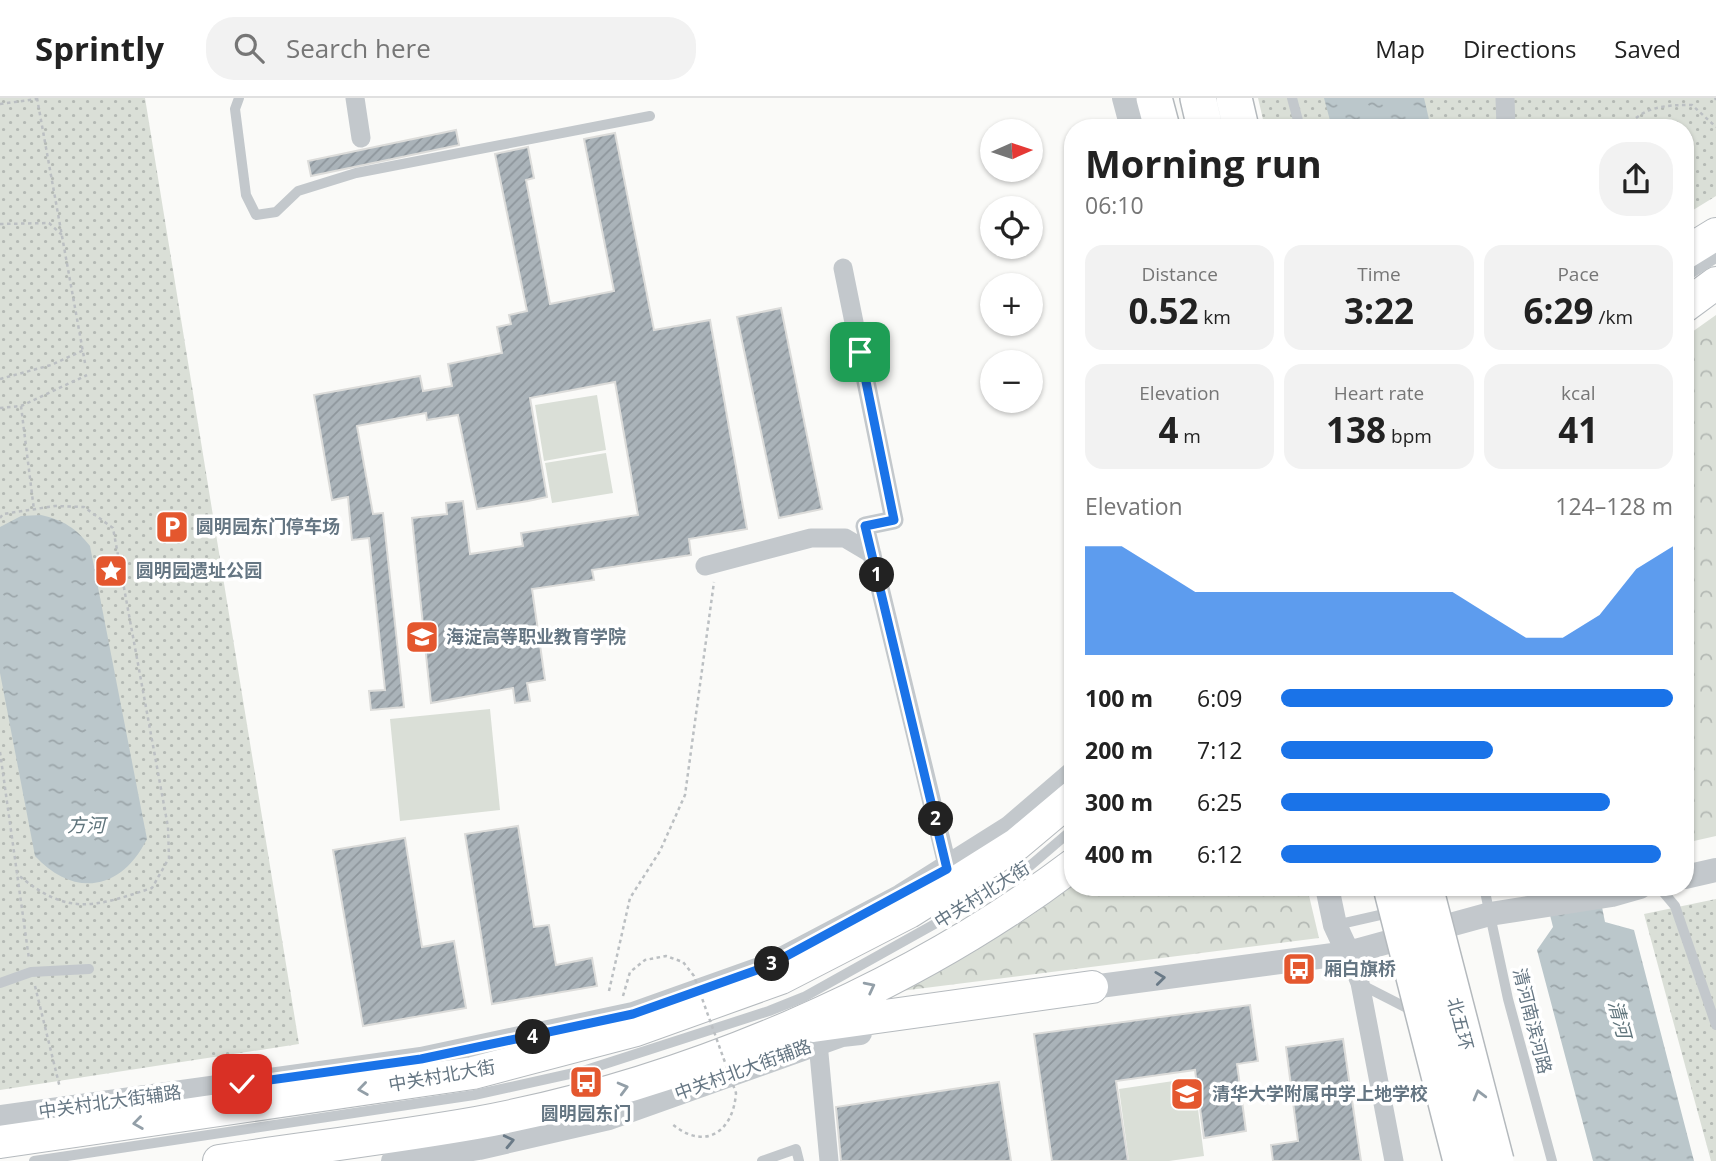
<!DOCTYPE html>
<html lang="en">
<head>
<meta charset="utf-8">
<style>
  :root { --surface:#fff; --page:#f2f2f2; --text:#222; --muted:#767676; --line:#e0e0e0; --accent:#1a73e8 }
  body { margin:0; font-family:"Open Sans","Noto Sans SC",sans-serif; background:var(--page); color:var(--text); height:100vh; display:flex; flex-direction:column; font-size:26px; white-space:nowrap }
  * { box-sizing:border-box; margin:0 }
  p { font-size:23px; color:var(--muted) }
  .icon { flex:none; width:38px; height:38px; fill:none; stroke:currentColor; stroke-width:2; stroke-linecap:round; stroke-linejoin:round }
  .map { position:relative; flex:1; overflow:hidden }
  .sheet { position:absolute; left:1064px; top:21px; width:630px; height:777px; display:flex; flex-direction:column; background:var(--surface); border-radius:28px; box-shadow:0 2px 5px #0004 }
  .sheet>* { flex:none }
  .needle { width:46px; rotate:87deg }
  .fabs { position:absolute; left:980px; top:21px; display:grid; gap:14px }
  .fabs a { display:grid; place-items:center; width:63px; height:63px; border-radius:50%; background:var(--surface); box-shadow:0 2px 5px #0004; font-size:35px }
  .pin { position:absolute; display:grid; place-items:center; width:60px; height:60px; color:#fff; margin:-30px; border-radius:14px; box-shadow:0 4px 10px #0006 }
  .km { position:absolute; width:35px; height:35px; margin:-18px; border-radius:50%; background:#222; color:#fff; font-size:19px; line-height:35px; text-align:center }
  .round { display:grid; place-items:center; flex:none; width:74px; height:74px; border-radius:28px; background:var(--page) }
  .overview { display:flex; align-items:center; justify-content:space-between; height:119px; padding:0 21px }
  h1 { font-size:38px; font-weight:700; line-height:52px }
  .metrics { display:grid; grid-template-columns:repeat(3,1fr); gap:10px; height:119px; padding:7px 21px }
  .metrics div { display:grid; align-content:center; border-radius:18px; background:var(--page); text-align:center }
  .metrics b { font-size:35px; font-weight:700 }
  .metrics small { font-size:19px; font-weight:400 }
  .metrics p { font-size:19px }
  .chart { height:196px; padding:14px 21px }
  .chart p { display:flex; justify-content:space-between }
  .chart svg { width:100%; height:126px; margin-top:7px; fill:var(--accent); opacity:.7 }
  ul { padding:0 21px; list-style:none; font-size:23px }
  li { display:grid; grid-template-columns:112px 84px 1fr; align-items:center; height:52px }
  li i { height:18px; border-radius:9px; background:var(--accent) }
  header { display:flex; align-items:center; gap:42px; box-sizing:border-box; height:98px; padding:0 35px; background:var(--surface); border-bottom:2px solid var(--line) }
  header strong { font-size:33px }
  nav { display:flex; gap:38px; margin-inline-start:auto; font-size:24px }
  .search { width:490px; height:63px; background:var(--page); display:flex; align-items:center; gap:18px; box-sizing:border-box; padding:0 24px; border-radius:28px; color:var(--muted); font-size:26px }
  .map>svg:first-child { display:block }
  .green { fill:#dadfd7 }
  .forest { fill:url(#forest-crowns) }
  .park { fill:url(#park-dots) }
  .water { fill:url(#water-ripples) }
  .building { fill:url(#building-hatch); stroke:#dcdcda; stroke-width:2 }
  .lines { fill:none; stroke-linecap:round; stroke-linejoin:round }
  .primary-casing { stroke:#b5babe; stroke-width:34 }
  .motorway-casing { stroke:#b4b9bd; stroke-width:38 }
  .path { stroke:#bbbfc2; stroke-width:2.5; stroke-dasharray:3.5 3.5; stroke-linecap:butt }
  .service { stroke:#c3c8cc; stroke-width:10 }
  .minor { stroke:#c3c8cc; stroke-width:19 }
  .tertiary { stroke:#c3c8cc; stroke-width:24 }
  .primary { stroke:#fff; stroke-width:32 }
  .motorway { stroke:#fff; stroke-width:35 }
  .motorway-bridge-casing { stroke:#b4b9bd; stroke-width:38; stroke-linecap:butt }
  .path-bridge { stroke:#bbbfc2; stroke-width:2.5; stroke-dasharray:3.5 3.5; stroke-linecap:butt }
  .motorway-bridge { stroke:#fff; stroke-width:35 }
  .oneway { stroke:#6a7a87 }
  .oneway2 { stroke:#939fa8 }
  .route-casing { stroke:#fff; stroke-width:14 }
  .route { stroke:#1a73e8; stroke-width:9 }
  .labels { text-anchor:middle; stroke-width:7; stroke-linejoin:round; paint-order:stroke }
  .poi-label { font-size:18px; font-weight:bold; fill:#657683; stroke:#fff; text-anchor:start }
  .street-label { font-size:18px; fill:#657683; stroke:#fff }
  .water-label { font-size:19px; font-style:italic; fill:#60757c; stroke:#fff }
</style>
</head>
<body>
<header>
<strong>Sprintly</strong>
<div class="search"><svg class="icon" aria-label="search" viewBox="0 0 24 24"><circle cx="10" cy="10" r="6"/><path d="M15 15l6 6"/></svg>Search here</div>
<nav><a>Map</a><a>Directions</a><a>Saved</a></nav>
</header>
<div class="map">
<svg width="1716" height="1063" viewBox="0 0 1716 1063">
  <defs>
    <pattern id="forest-crowns" width="20" height="18" patternUnits="userSpaceOnUse" patternTransform="scale(1.75)"><rect width="20" height="18" fill="#dadfd7"/><path d="M2 6a3 3 0 1 1 6 0M12 15a3 3 0 1 1 6 0" fill="none" stroke="#b4b9b4"/></pattern>
    <pattern id="park-dots" width="8" height="8" patternUnits="userSpaceOnUse" patternTransform="scale(1.75)"><rect width="8" height="8" fill="#dadfd7"/><path d="M2 2h.1M6 6h.1" fill="none" stroke="#b4b9b4" stroke-width="1.8" stroke-linecap="round"/></pattern>
    <pattern id="water-ripples" width="26" height="14" patternUnits="userSpaceOnUse" patternTransform="scale(1.75)"><rect width="26" height="14" fill="#bbc7cb"/><path d="M2 4q2-2 4 0t4 0M15 11q2-2 4 0t4 0" fill="none" stroke="#9ca6aa"/></pattern>
    <pattern id="building-hatch" width="6" height="6" patternUnits="userSpaceOnUse" patternTransform="scale(1.75)"><rect width="6" height="6" fill="#aab3b9"/><path d="M-1 1l2-2M0 6l6-6M5 7l2-2" fill="none" stroke="#8e969c"/></pattern>
  </defs>
  <rect width="100%" height="100%" fill="#fafaf8"/>
  <path class="green" d="M597 297 606 352 544 363 535 307Z
    M606 355 613 395 552 405 545 365Z
    M490 611 500 712 400 723 390 621Z
    M1194 980 1204 1058 1169 1063H1129L1119 991Z"/>
  <path class="forest" d="M1716 217V738L1685 745V239Z
    M1073 784V789H1307L1319 840 893 894Z"/>
  <path class="park" d="M0 0H145L299 946 0 992Z
    M1258 0H1716V98L1685 117V30H1265Z
    M1716 801V1063H1711L1644 816Z"/>
  <path class="water" d="M1324 0H1424L1431 30H1332Z
    M41 417C63 422 76 430 90 448L147 741C121 793 74 800 35 758L0 575V429L21 418Z
    M1543 789H1598L1605 824 1634 832 1694 1063H1593L1537 852 1553 829Z"/>
  <path class="building" d="M456 32 459 47 311 78 308 63Z
    M615 35 654 232 710 222 747 431 689 441 691 457 592 472 594 482 532 491 545 582 527 585 530 603 515 605 513 590 431 605 412 420 447 416 446 405 463 403 470 456 523 448 521 435 638 417 615 284 530 300 547 399 528 403 477 411 458 317 427 322 426 315 357 328 373 416 383 415 404 609 371 612 369 593 385 592 369 440 352 442 348 399 332 402 314 297 420 278 423 293 452 288 448 266 502 255 497 229 511 226 509 217 527 213 495 56 528 49 534 80 526 82 550 206 614 193 584 41Z
    M781 210 822 411 779 420 737 219Z
    M518 728 534 829 549 827 556 867 592 860 597 888 492 906 465 736Z
    M405 740 422 849 454 843 466 910 363 928 333 752Z
    M1250 907 1258 963 1237 966 1246 1033 1204 1040 1195 972 1116 983 1128 1063H1052L1034 936Z
    M1343 941 1361 1063H1273L1271 1047 1298 1043 1286 949Z
    M999 984 1011 1063H841L836 1009Z"/>
  <g class="lines">
    <defs>
      <path id="primary" d="M1685 155 1716 136
        M1685 208 1716 185
        M813 928 1092 889
        M0 1044 473 975 636 932 781 880 909 814 1017 746 1073 699
        M219 1063C305 1050 391 1040 476 1025 682 987 905 894 1073 767"/>
      <path id="motorway" d="M1154 0 1162 30
        M1198 0 1205 30
        M1234 0 1241 30"/>
    </defs>
    <use href="#primary" class="primary-casing"/>
    <use href="#motorway" class="motorway-casing"/>
    <path class="path" d="M37 0 85 265
      M1715 0 1716 2
      M0 6 37 1
      M1626 30C1644 8 1665 7 1692 7L1716 29
      M0 126 49 125 62 137
      M0 281 51 267 84 252
      M21 308 34 412
      M0 310 21 308 87 277
      M0 420 3 416 55 408 84 409 113 430 168 729 169 760 152 790C94 809 68 819 17 776
      M0 654 29 861
      M35 888 60 990
      M609 893 630 800 660 753 685 697 714 484"/>
    <path class="service" d="M239 0 235 11 246 97 256 117 276 114 298 93 356 75 650 18
      M1292 0 1300 30
      M1685 179 1716 160
      M1484 789 1508 901 1552 1063
      M1659 789 1675 808 1716 927
      M1336 827 1380 817
      M0 885 31 874 89 871
      M1360 886 1407 910
      M34 1063 474 997 583 973 769 913 804 899 983 799 1031 767 1073 731
      M762 1063 796 1051 799 1063"/>
    <path class="minor" d="M355 0 361 40
      M1505 0 1506 30
      M843 170 894 422 865 428 948 771
      M705 468 811 440H845L872 456
      M1348 855 1360 885 1394 1063
      M818 945 829 1063"/>
    <path class="tertiary" d="M1124 0 1132 30
      M1685 779 1716 772
      M1327 789 1335 827 1348 855
      M1077 896 1092 889 1348 855 1490 816 1612 797 1640 789
      M0 1019 421 961 633 916 768 868 901 798 1009 730 1073 675
      M393 1063 479 1050 609 1020 842 937 860 935"/>
    <use href="#primary" class="primary"/>
    <use href="#motorway" class="motorway"/>
    <defs>
      <path id="motorway-bridge" d="M1391 789 1461 1063
        M1425 789 1496 1063"/>
    </defs>
    <use href="#motorway-bridge" class="motorway-bridge-casing"/>
    <path class="path-bridge" d="M623 898 630 874 645 862 666 858 683 864 694 878 736 995C733 1036 703 1053 671 1025"/>
    <use href="#motorway-bridge" class="motorway-bridge"/>
  </g>
  <defs><path id="oneway-chevron" d="M-2-3.5L2.5 0L-2 3.5" fill="none" stroke-width="1.6" stroke-linecap="round" stroke-linejoin="round" transform="scale(1.75)"/></defs>
  <g class="oneway">
    <use href="#oneway-chevron" transform="translate(1160 880) rotate(-7)"/>
    <use href="#oneway-chevron" transform="translate(509 1043) rotate(-13)"/>
  </g>
  <g class="oneway2">
    <use href="#oneway-chevron" transform="translate(870 889) rotate(-27)"/>
    <use href="#oneway-chevron" transform="translate(623 990) rotate(-15)"/>
    <use href="#oneway-chevron" transform="translate(363 991) rotate(172)"/>
    <use href="#oneway-chevron" transform="translate(1479 997) rotate(-105)"/>
    <use href="#oneway-chevron" transform="translate(138 1025) rotate(172)"/>
  </g>
  <g class="lines">
    <defs>
      <path id="route" d="M242 986 421 961 633 916 768 868 947 771 865 428 894 422 860 254"/>
    </defs>
    <use href="#route" class="route-casing"/>
    <use href="#route" class="route"/>
  </g>
  <defs>
    <symbol id="parking-square" viewBox="-11 -11 22 22"><rect x="-9" y="-9" width="18" height="18" rx="4" fill="#e4572e" stroke="#fff"/><path d="M-3.5-5.5H1a3.5 3.5 0 0 1 0 7H-1V5.5H-3.5ZM-1-3.4V-.6H.8a1.4 1.4 0 0 0 0-2.8Z" fill="#fff"/></symbol>
    <symbol id="sight-square" viewBox="-11 -11 22 22"><rect x="-9" y="-9" width="18" height="18" rx="4" fill="#e4572e" stroke="#fff"/><path d="M0-6L1.8-2.2L6-1.7L2.9 1.2L3.7 5.4L0 3.3L-3.7 5.4L-2.9 1.2L-6-1.7L-1.8-2.2Z" fill="#fff"/></symbol>
    <symbol id="university-square" viewBox="-11 -11 22 22"><rect x="-9" y="-9" width="18" height="18" rx="4" fill="#e4572e" stroke="#fff"/><path d="M0-5L7-2L0 1L-7-2ZM-4 1L0 2.5L4 1V4Q0 6-4 4Z" fill="#fff"/></symbol>
    <symbol id="bus-square" viewBox="-11 -11 22 22"><rect x="-9" y="-9" width="18" height="18" rx="4" fill="#e4572e" stroke="#fff"/><path d="M-5-6H5V4H4V6H2V4H-2V6H-4V4H-5ZM-3.5-4V0h7V-4ZM-3.5 1.2v1.5H-2V1.2ZM2 1.2v1.5H3.5V1.2Z" fill="#fff"/></symbol>
    <symbol id="school-square" viewBox="-11 -11 22 22"><rect x="-9" y="-9" width="18" height="18" rx="4" fill="#e4572e" stroke="#fff"/><path d="M0-5L7-2L0 1L-7-2ZM-4 1L0 2.5L4 1V4Q0 6-4 4Z" fill="#fff"/></symbol>
  </defs>
  <g fill-rule="evenodd">
    <use href="#parking-square" x="153" y="410" width="38" height="38"/>
    <use href="#sight-square" x="92" y="454" width="38" height="38"/>
    <use href="#university-square" x="403" y="520" width="38" height="38"/>
    <use href="#bus-square" x="1280" y="852" width="38" height="38"/>
    <use href="#bus-square" x="567" y="965" width="38" height="38"/>
    <use href="#school-square" x="1168" y="977" width="38" height="38"/>
  </g>
  <g class="labels">
    <g class="poi-label">
      <text x="196" y="435">圆明园东门停车场</text>
      <text x="136" y="479">圆明园遗址公园</text>
      <text x="446" y="545">海淀高等职业教育学院</text>
      <text x="1324" y="877">厢白旗桥</text>
      <text x="1212" y="1002">清华大学附属中学上地学校</text>
      <text x="586" y="1022" text-anchor="middle">圆明园东门</text>
    </g>
    <g class="street-label">
      <text transform="translate(982 797) rotate(-32)" y="6">中关村北大街</text>
      <text transform="translate(1532 923) rotate(76)" y="6">清河南滨河路</text>
      <text transform="translate(1460 926) rotate(75)" y="6">北五环</text>
      <text transform="translate(743 972) rotate(-20)" y="6">中关村北大街辅路</text>
      <text transform="translate(442 978) rotate(-10)" y="6">中关村北大街</text>
      <text transform="translate(110 1004) rotate(-8)" y="6">中关村北大街辅路</text>
    </g>
    <g class="water-label">
      <text x="86" y="734">方河</text>
      <text transform="translate(1620 921) rotate(75)" y="7">清河</text>
    </g>
  </g>
</svg>
<div class="fabs">
<a><svg class="needle" viewBox="-14 -14 28 28"><path d="M0-13l5 13h-10z" fill="#e53935"/><path d="M0 13l5-13h-10z" fill="#767676"/></svg></a>
<a><svg class="icon" aria-label="locate" viewBox="0 0 24 24"><circle cx="12" cy="12" r="6"/><path d="M12 2v4M12 18v4M2 12h4M18 12h4"/></svg></a>
<a>+</a>
<a>−</a>
</div>
<div class="pin" style="left:860px;top:254px;background:#1e9e55"><svg class="icon" aria-label="arrive" viewBox="0 0 24 24"><path d="M6 21V4h12l-3 4 3 4H6"/></svg></div>
<div class="pin" style="left:242px;top:986px;background:#d93025"><svg class="icon" aria-label="check" viewBox="0 0 24 24"><path d="M5 12l5 5 9-10"/></svg></div>
<b class="km" style="left:877px;top:477px">1</b>
<b class="km" style="left:936px;top:721px">2</b>
<b class="km" style="left:772px;top:866px">3</b>
<b class="km" style="left:533px;top:939px">4</b>
<section class="sheet">
<div class="overview"><div><h1>Morning run</h1><p>06:10</p></div><a class="round"><svg class="icon" aria-label="share" viewBox="0 0 24 24"><path d="M12 15V3M7 8l5-5 5 5M5 13v7h14v-7"/></svg></a></div>
<div class="metrics">
<div><p>Distance</p><b>0.52<small> km</small></b></div>
<div><p>Time</p><b>3:22</b></div>
<div><p>Pace</p><b>6:29<small> /km</small></b></div>
</div>
<div class="metrics">
<div><p>Elevation</p><b>4<small> m</small></b></div>
<div><p>Heart rate</p><b>138<small> bpm</small></b></div>
<div><p>kcal</p><b>41</b></div>
</div>
<div class="chart"><p><span>Elevation</span>124–128 m</p>
<svg viewBox="0 0 160 44" preserveAspectRatio="none"><path d="M0 44V6L10 6L20 14L30 22L40 22L50 22L60 22L70 22L80 22L90 22L100 22L110 30L120 38L130 38L140 30L150 14L160 6V44z"/></svg>
</div>
<ul>
<li><b>100 m</b>6:09<i style="width:100%"></i></li>
<li><b>200 m</b>7:12<i style="width:54%"></i></li>
<li><b>300 m</b>6:25<i style="width:84%"></i></li>
<li><b>400 m</b>6:12<i style="width:97%"></i></li>
</ul>
</section>
</div>
</body>
</html>
